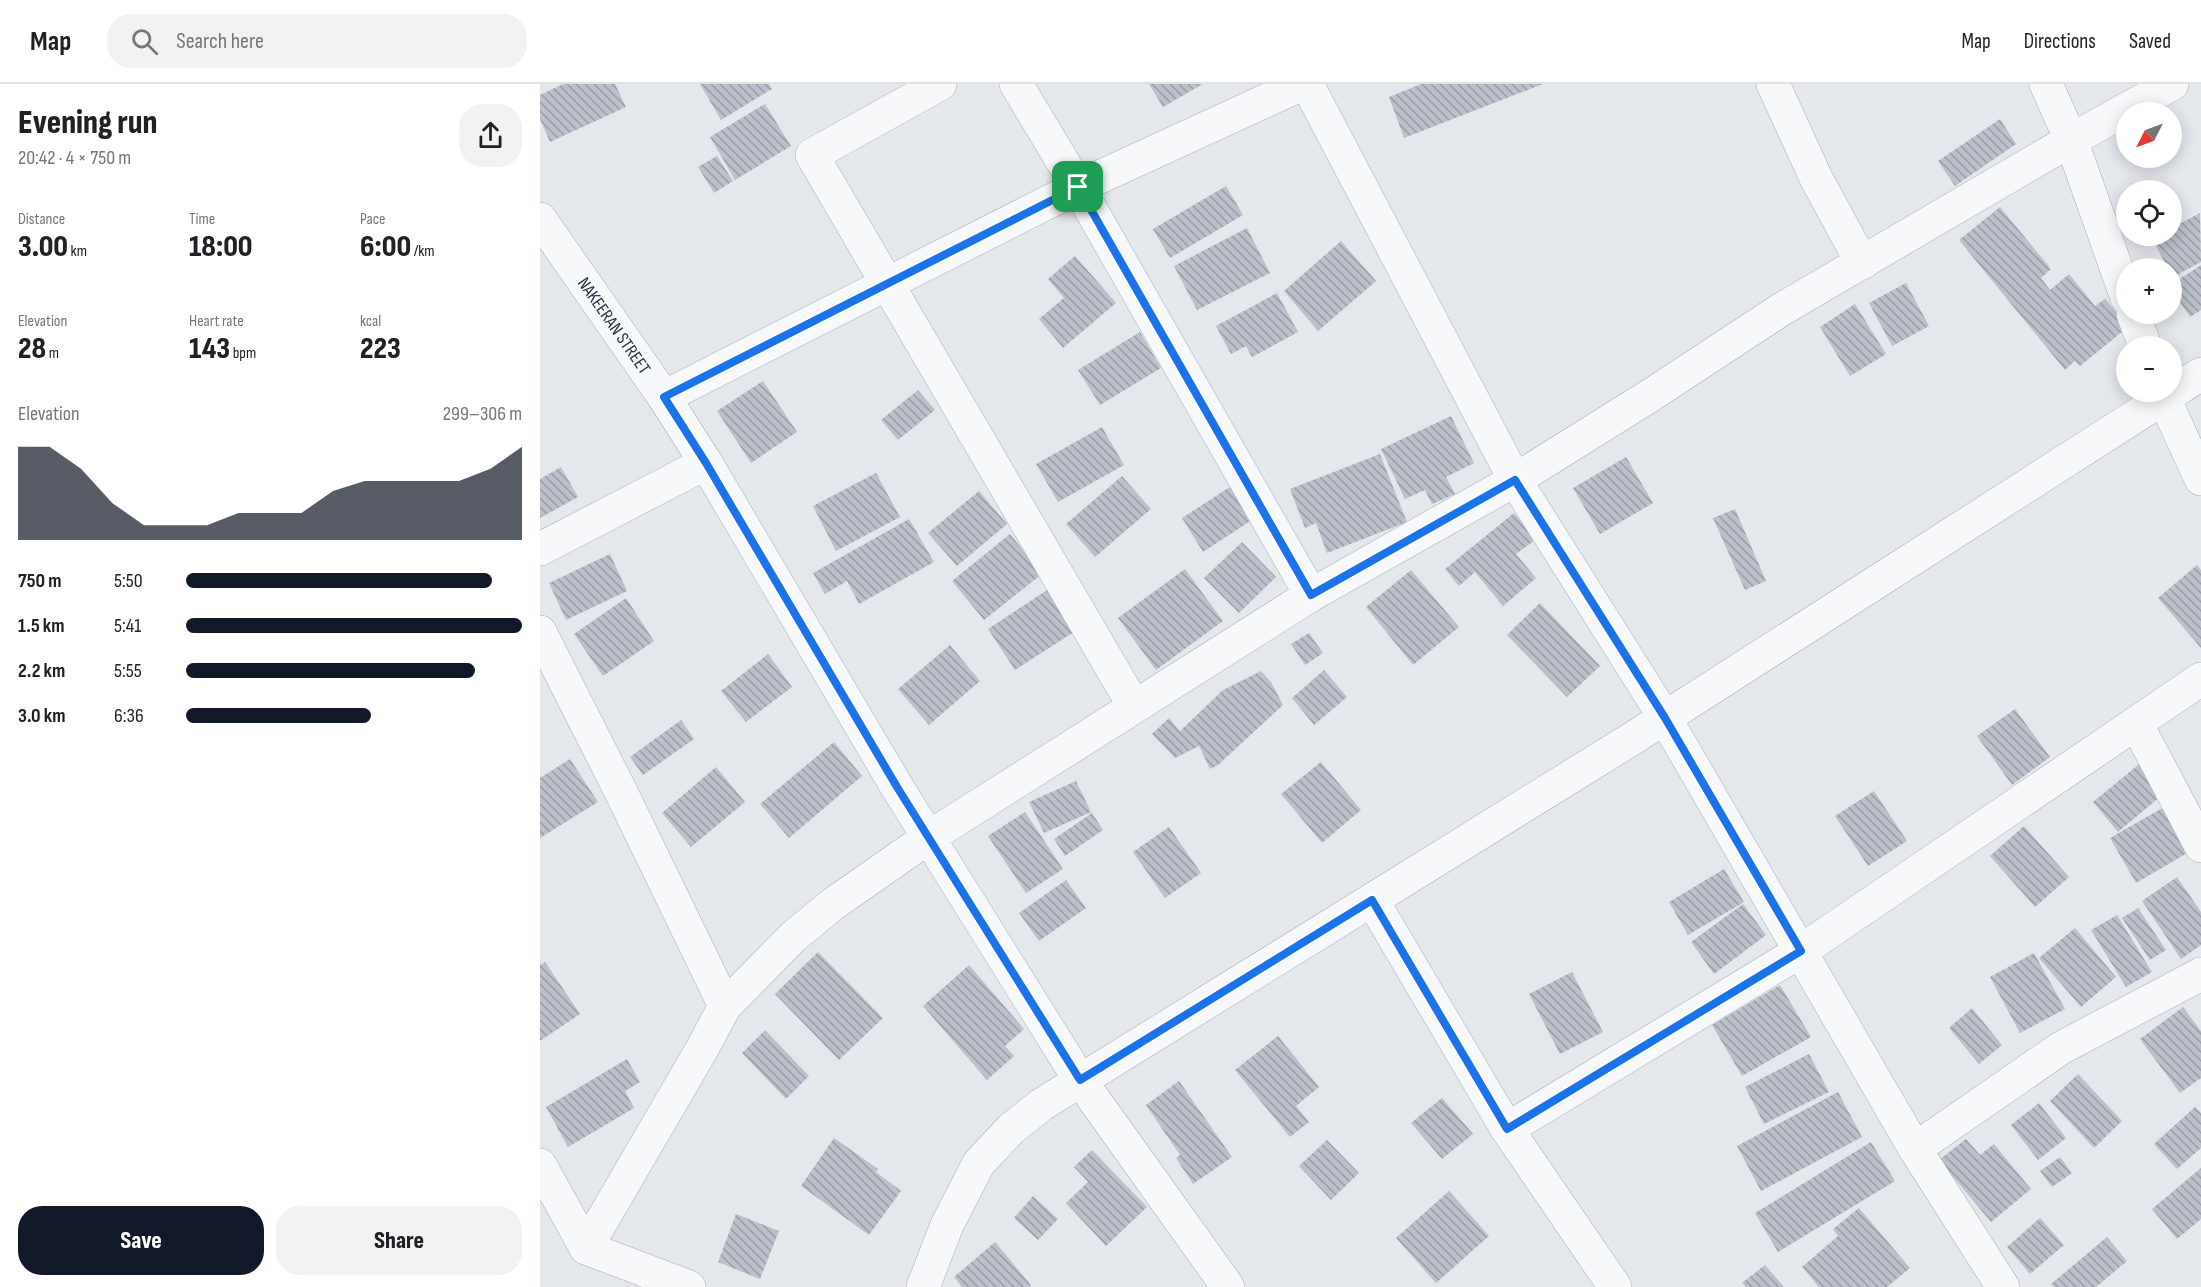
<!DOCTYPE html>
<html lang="en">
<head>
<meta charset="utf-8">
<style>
  :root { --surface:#fff; --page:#f2f2f2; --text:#202124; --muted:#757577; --line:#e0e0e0; --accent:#111827 }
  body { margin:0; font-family:"Sofia Sans Condensed",sans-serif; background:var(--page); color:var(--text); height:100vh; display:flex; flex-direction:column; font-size:22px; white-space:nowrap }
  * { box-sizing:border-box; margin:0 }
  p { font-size:20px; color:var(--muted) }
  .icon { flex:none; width:33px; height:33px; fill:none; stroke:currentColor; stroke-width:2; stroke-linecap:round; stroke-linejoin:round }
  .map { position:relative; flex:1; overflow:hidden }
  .drawer { display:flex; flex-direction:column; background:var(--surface); width:540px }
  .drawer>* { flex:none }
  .needle { width:39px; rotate:228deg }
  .controls { position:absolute; left:1576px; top:18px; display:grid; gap:12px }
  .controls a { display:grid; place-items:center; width:66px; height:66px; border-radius:50%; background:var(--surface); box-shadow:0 3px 15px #0003; font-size:30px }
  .pin { position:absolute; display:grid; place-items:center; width:51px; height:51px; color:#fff; margin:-26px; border-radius:12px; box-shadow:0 3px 9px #0006 }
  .round { display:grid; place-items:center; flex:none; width:63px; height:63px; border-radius:24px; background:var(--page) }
  .headline { display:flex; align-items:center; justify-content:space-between; height:102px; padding:0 18px }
  h1 { font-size:33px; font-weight:800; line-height:45px }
  .metrics { display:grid; grid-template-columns:repeat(3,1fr); gap:9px; height:102px; padding:6px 18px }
  .metrics div { display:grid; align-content:center }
  .metrics b { font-size:30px; font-weight:800 }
  .metrics small { font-size:16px; font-weight:400 }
  .metrics p { font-size:16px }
  .chart { height:168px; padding:12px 18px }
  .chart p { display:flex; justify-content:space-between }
  .chart svg { width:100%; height:108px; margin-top:6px; fill:var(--accent); opacity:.7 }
  .action { display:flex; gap:12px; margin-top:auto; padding:12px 18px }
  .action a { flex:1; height:69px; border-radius:24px; background:var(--accent); color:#fff; font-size:24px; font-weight:800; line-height:69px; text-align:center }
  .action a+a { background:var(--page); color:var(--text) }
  ul { padding:0 18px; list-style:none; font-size:20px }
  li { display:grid; grid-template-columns:96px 72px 1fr; align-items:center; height:45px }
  li i { height:15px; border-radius:8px; background:var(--accent) }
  header { display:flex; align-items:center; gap:36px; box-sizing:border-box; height:84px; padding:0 30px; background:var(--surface); border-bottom:2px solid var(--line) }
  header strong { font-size:28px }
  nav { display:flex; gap:33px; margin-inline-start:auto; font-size:21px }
  .search { width:420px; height:54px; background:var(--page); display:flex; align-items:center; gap:15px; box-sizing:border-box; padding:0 21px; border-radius:24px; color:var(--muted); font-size:22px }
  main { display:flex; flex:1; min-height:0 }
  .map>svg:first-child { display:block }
  .building { fill:url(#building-back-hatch) }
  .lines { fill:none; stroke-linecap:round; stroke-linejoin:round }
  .minor-casing { stroke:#a9aeb7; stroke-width:34 }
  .minor { stroke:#f7f8fa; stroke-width:33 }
  .route-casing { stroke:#fff; stroke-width:12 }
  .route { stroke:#1a73e8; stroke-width:8 }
  .labels { text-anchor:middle; stroke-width:4.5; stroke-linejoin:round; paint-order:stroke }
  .street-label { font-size:18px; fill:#2b3445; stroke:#f4f6f9 }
</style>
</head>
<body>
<header>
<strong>Map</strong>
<div class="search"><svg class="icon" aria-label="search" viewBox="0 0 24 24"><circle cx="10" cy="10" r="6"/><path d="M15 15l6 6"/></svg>Search here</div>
<nav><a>Map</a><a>Directions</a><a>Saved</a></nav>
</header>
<main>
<section class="drawer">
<div class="headline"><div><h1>Evening run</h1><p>20:42 · 4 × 750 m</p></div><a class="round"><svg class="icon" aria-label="share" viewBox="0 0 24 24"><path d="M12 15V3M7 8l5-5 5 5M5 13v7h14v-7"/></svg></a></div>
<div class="metrics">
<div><p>Distance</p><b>3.00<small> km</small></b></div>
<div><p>Time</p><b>18:00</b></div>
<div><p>Pace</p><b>6:00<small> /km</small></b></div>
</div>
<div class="metrics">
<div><p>Elevation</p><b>28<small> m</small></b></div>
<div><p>Heart rate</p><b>143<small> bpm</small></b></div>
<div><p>kcal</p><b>223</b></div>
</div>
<div class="chart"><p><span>Elevation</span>299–306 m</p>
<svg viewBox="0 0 160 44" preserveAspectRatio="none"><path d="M0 44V6L10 6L20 15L30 29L40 38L50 38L60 38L70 33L80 33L90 33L100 24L110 20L120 20L130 20L140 20L150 15L160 6V44z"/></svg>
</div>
<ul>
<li><b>750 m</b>5:50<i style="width:91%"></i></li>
<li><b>1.5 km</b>5:41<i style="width:100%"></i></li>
<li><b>2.2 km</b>5:55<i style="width:86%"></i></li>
<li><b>3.0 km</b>6:36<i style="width:55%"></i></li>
</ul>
<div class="action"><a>Save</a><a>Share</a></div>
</section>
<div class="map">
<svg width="1661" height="1203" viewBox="0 0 1661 1203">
  <defs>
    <pattern id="building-back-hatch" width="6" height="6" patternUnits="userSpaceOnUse" patternTransform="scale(1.5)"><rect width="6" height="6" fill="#bbc0ca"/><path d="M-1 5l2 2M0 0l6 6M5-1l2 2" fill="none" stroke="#989da6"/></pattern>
  </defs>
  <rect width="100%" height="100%" fill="#e4e7ec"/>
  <path class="building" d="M23 0H75L86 23 10 58 0 35V11Z
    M160 0H229L232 5 181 36Z
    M609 0H663L623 23Z
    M881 0H1003L864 54 849 13Z
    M225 20 251 62 195 96 170 53Z
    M1460 35 1476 60 1415 102 1398 77Z
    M177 72 193 97 174 109 158 83Z
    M686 102 703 131 630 174 613 145Z
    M1460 123 1511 185 1501 194 1510 206 1529 190 1555 222 1565 215 1588 243 1540 282 1535 277 1525 286 1419 156Z
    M1660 129 1661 178 1633 193 1632 184H1628L1612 155 1619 152H1632V144Z
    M707 144 730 189 657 226 634 182Z
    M801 157 836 197 778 247 744 207Z
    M535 172 576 219 523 264 499 235 524 214 508 195Z
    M1661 181V226L1650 233 1632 206V200Z
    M1366 199 1389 242 1352 262 1329 219Z
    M737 209 758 248 712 273 706 262 691 270 676 242Z
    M1315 220 1346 270 1310 292 1280 243Z
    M600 248 621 284 560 321 538 286Z
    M223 297 257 348 211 379 177 327Z
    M378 306 395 326 358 356 341 336Z
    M911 332 934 379 906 393 915 410 892 420 885 406 865 415 841 365Z
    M562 343 584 381 518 418 496 380Z
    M840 370 867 438 787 469 776 439 765 444 750 405Z
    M1086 373 1113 419 1060 450 1033 404Z
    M21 383 38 413 0 434V395Z
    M336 389 360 433 296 467 273 422Z
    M582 392 611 425 555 473 526 440Z
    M693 401 715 434 663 468 642 434Z
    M439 407 467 440 417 482 388 449Z
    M1195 425 1226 497 1205 506 1173 434Z
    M974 429 996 455 976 470 996 494 963 522 935 488 919 502 905 485Z
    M369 435 394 478 319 520 307 497 285 510 273 489Z
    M470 450 502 490 444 536 412 497Z
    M702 458 736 493 699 529 664 494Z
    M70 470 87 507 26 536 9 499Z
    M1657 481 1661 486V564L1618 514Z
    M645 485 683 537 616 586 578 534Z
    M871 486 919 543 873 581 826 523Z
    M507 506 534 548 475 586 448 545Z
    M86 514 114 557 63 592 34 550Z
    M1000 519 1060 582 1027 613 967 551Z
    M769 549 783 569 765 581 751 560Z
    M410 561 440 597 389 641 358 605Z
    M228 570 252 603 206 638 181 607Z
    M784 586 807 613 774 641 752 614Z
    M721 587 731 598 743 621 678 681 670 685 659 662 635 674 612 650 629 634 640 647 683 606Z
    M1475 625 1510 673 1472 701 1437 652Z
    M141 636 154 655 103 691 90 673Z
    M294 658 322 692 249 754 220 720Z
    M30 675 58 718 0 754V694Z
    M1603 677 1627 707 1578 748 1553 718Z
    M781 678 821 726 782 759 741 710Z
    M176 683 205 718 151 763 122 729Z
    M536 697 551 728 504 749 489 718Z
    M1334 707 1367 757 1328 782 1295 732Z
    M1624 723 1649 768 1596 799 1570 754Z
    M485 728 523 785 486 809 448 752Z
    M552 729 563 746 525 772 514 755Z
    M1484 742 1529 793 1495 823 1450 772Z
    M629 743 661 789 625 814 593 768Z
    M1184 785 1204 818 1148 851 1129 818Z
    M1637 793 1661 828V861L1641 875 1602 817Z
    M526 796 546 824 499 857 479 829Z
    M1203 820 1226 851 1174 890 1151 858Z
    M1598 824 1626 866 1610 876 1582 834Z
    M1577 831 1612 888 1586 903 1551 846Z
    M1535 844 1576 893 1541 923 1499 874Z
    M278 868 343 934 299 976 235 910Z
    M1494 869 1525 925 1480 949 1450 893Z
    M5 878 40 930 0 957V881Z
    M429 881 484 945 465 962 474 972 447 996 383 922Z
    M1032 888 1063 948 1020 970 989 910Z
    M1240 901 1271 953 1202 992 1172 941Z
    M1643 923 1661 947V994L1640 1009 1600 955Z
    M1432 924 1462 961 1439 980 1409 944Z
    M225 946 269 992 246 1015 202 969Z
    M738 952 779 1003 756 1022 769 1038 750 1053 695 986Z
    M1269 970 1289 1008 1224 1040 1205 1003Z
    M87 975 100 998 85 1007 94 1024 28 1063 6 1023Z
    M1538 990 1582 1037 1554 1064 1510 1017Z
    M639 997 692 1073 653 1100 636 1074 640 1071 606 1021Z
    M1298 1008 1322 1053 1221 1107 1197 1062Z
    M902 1014 933 1050 902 1075 871 1039Z
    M1499 1019 1526 1054 1498 1076 1471 1041Z
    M1655 1023 1661 1029V1064L1637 1085 1614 1060Z
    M294 1054 338 1085 336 1088 361 1107 329 1151 261 1102Z
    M1426 1055 1440 1071 1454 1060 1491 1105 1451 1138 1399 1076Z
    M787 1056 819 1089 791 1116 759 1082Z
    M1331 1058 1355 1097 1238 1168 1215 1129Z
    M552 1066 607 1123 566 1162 526 1119 548 1098 534 1083Z
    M1520 1073 1532 1089 1512 1103 1500 1087Z
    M1661 1084V1135L1637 1155 1612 1125Z
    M909 1107 949 1152 896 1199 856 1154Z
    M493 1112 518 1135 498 1156 474 1134Z
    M1319 1124 1370 1184 1347 1203H1279L1262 1183 1298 1152 1293 1145Z
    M196 1130 239 1147 220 1195 178 1178Z
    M1500 1134 1524 1161 1490 1190 1467 1163Z
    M1567 1153 1587 1177 1556 1203H1514L1511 1200Z
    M455 1158 491 1201 489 1203H422L414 1193Z
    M1225 1181 1244 1203H1206L1202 1199Z"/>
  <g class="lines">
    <defs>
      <g id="minor">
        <path d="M400 0 272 71 594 622"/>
        <path d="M476 0 538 103 771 511"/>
        <path d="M767 0 975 396 1125 634 1375 1065 1463 1203"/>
        <path d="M1233 0 1276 94 1322 179"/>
        <path d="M1506 0 1531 56 1587 214"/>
        <path id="s1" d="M0 135 124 313 166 379 357 703 540 996 688 1203"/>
        <path d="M1593 230 1605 262"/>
        <path d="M1621 308 1661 395"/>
        <path d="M124 313 538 103 762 0"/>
        <path d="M0 465 166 379"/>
        <path d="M0 548 82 710 185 922"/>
        <path d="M1596 639 1661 762"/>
        <path d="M832 816 967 1045 1075 1203"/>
        <path d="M967 1045 1261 867 1661 595"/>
        <path d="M1375 1065 1521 964 1661 890"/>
        <path d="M0 1081 46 1164 149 1203"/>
        <path d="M46 1164 162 965 185 922 253 853 293 820 389 753 771 511 975 396 1111 311 1242 225 1531 56 1632 0"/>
        <path d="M383 1203 407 1141 439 1079 471 1045 501 1021 1098 651 1661 290"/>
      </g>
    </defs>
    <use href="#minor" class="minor-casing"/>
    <use href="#minor" class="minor"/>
  </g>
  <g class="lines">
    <defs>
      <path id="route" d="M538 103 771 511 975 396 1125 634 1261 867 967 1045 832 816 540 996 357 703 166 379 124 313Z"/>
    </defs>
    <use href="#route" class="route-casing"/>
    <use href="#route" class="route"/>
  </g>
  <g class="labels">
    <g class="street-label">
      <text dy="6" stroke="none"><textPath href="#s1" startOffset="130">NAKEERAN STREET</textPath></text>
    </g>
  </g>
</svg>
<div class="controls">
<a><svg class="needle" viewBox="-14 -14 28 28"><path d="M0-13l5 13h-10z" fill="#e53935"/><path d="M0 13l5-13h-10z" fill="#757577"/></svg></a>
<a><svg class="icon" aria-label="locate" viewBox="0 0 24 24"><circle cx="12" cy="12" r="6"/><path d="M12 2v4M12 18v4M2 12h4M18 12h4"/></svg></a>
<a>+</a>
<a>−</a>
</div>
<div class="pin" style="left:538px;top:103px;background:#1e9e55"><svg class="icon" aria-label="arrive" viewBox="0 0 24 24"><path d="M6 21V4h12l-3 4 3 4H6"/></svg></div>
</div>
</main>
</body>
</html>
